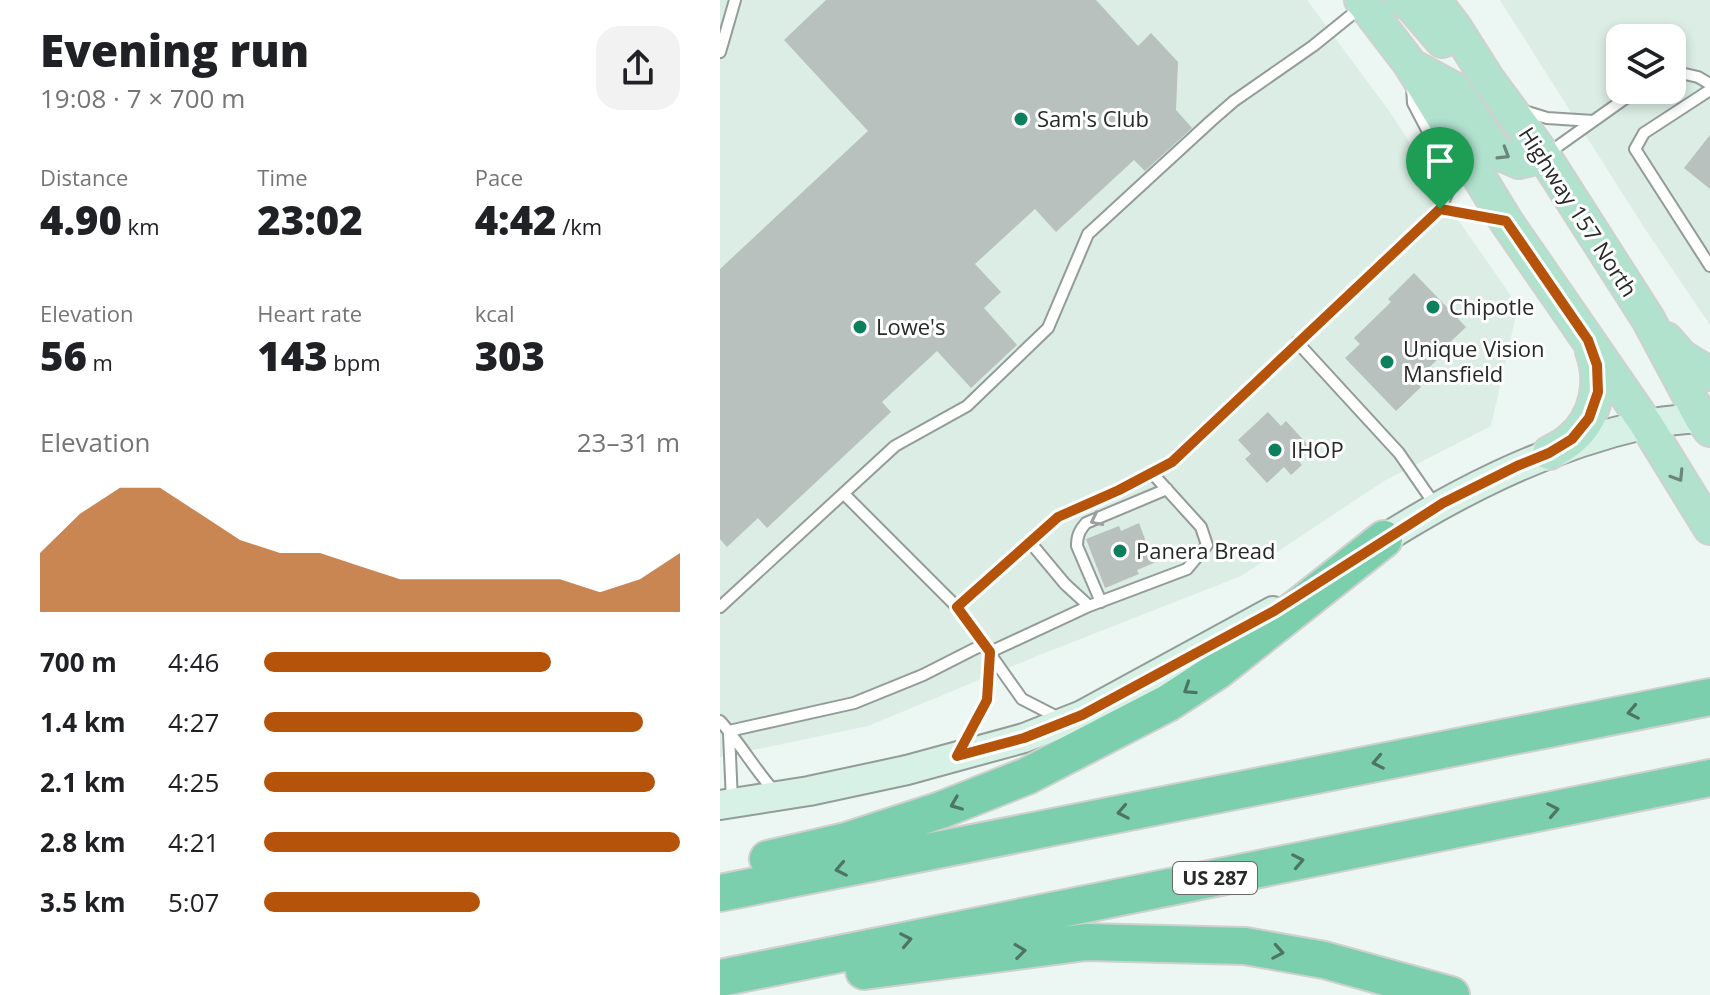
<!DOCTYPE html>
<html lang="en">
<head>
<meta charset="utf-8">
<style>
  :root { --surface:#fff; --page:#f2f2f2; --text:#202124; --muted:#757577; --accent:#b45309 }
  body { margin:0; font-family:"Open Sans",sans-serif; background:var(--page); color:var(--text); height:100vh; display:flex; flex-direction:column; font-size:30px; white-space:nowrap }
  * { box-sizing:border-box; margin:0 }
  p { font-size:26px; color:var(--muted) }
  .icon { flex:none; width:44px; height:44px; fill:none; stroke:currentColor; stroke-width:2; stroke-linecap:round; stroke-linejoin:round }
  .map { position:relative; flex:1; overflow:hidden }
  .sheet { display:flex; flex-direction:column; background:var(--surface); width:720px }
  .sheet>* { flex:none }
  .fabs { position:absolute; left:886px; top:24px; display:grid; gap:16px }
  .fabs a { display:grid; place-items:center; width:80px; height:80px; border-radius:16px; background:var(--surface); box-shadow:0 4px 12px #0003; font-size:40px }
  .pin { position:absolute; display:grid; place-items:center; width:68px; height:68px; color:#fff; margin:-82px -34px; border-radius:50% 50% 50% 0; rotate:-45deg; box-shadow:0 0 8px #0007 }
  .pin .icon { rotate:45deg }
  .round { display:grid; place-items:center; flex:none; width:84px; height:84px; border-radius:24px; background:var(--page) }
  .summary { display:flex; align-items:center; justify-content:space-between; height:136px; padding:0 40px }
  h1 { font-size:44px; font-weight:800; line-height:60px }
  .figures { display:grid; grid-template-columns:repeat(3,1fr); gap:12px; height:136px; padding:8px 40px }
  .figures div { display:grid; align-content:center }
  .figures b { font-size:40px; font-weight:800 }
  .figures small { font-size:22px; font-weight:400 }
  .figures p { font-size:22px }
  .chart { height:224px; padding:16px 40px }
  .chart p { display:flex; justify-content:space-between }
  .chart svg { width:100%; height:144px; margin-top:8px; fill:var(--accent); opacity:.7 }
  ul { padding:0 40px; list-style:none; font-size:26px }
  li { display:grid; grid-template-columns:128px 96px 1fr; align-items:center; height:60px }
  li i { height:20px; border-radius:10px; background:var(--accent) }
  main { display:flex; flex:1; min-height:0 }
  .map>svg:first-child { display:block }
  .built { fill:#dbede5; fill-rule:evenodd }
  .building { fill:#b8c1bd }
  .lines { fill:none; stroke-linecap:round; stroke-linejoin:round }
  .service-casing { stroke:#939c97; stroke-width:14 }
  .secondary-casing { stroke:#939c97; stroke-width:32 }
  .primary-casing { stroke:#cfd0d0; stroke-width:36 }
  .motorway-casing { stroke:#cfd0d0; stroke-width:40 }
  .service { stroke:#fff; stroke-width:10 }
  .secondary { stroke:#d8f1e6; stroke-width:28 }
  .primary { stroke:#b0e2ce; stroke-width:32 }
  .motorway { stroke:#7ccfad; stroke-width:36 }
  .oneway { stroke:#6c867b }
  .oneway2 { stroke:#9e9f9e }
  .oneway3 { stroke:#4d7464 }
  .route-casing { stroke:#fff; stroke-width:16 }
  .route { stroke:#b45309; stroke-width:10 }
  .poi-dot { fill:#0c7f5d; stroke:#fff; stroke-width:3 }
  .labels { text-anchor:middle; stroke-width:6; stroke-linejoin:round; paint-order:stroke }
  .shield { fill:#fff; stroke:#686a68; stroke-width:2 }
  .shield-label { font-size:20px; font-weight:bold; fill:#272a28 }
  .poi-label { font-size:22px; fill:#272a28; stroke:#fff; text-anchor:start }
  .street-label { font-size:22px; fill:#272a28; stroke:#fff }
</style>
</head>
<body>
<main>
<section class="sheet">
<div class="summary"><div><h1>Evening run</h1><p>19:08 · 7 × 700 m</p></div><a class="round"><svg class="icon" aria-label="share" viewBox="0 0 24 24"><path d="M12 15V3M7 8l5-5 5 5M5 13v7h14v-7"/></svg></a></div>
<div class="figures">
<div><p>Distance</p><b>4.90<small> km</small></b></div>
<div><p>Time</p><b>23:02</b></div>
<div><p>Pace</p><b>4:42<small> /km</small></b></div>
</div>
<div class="figures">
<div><p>Elevation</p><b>56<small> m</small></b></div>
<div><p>Heart rate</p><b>143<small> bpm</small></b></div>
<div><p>kcal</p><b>303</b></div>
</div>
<div class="chart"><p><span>Elevation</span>23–31 m</p>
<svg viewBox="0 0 160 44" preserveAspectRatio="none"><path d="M0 44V26L10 14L20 6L30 6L40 14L50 22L60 26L70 26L80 30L90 34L100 34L110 34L120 34L130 34L140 38L150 34L160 26V44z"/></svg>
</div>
<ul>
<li><b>700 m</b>4:46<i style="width:69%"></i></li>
<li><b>1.4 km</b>4:27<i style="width:91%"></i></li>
<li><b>2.1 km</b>4:25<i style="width:94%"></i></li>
<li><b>2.8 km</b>4:21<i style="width:100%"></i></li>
<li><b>3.5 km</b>5:07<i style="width:52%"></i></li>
</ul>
</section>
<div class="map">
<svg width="990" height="995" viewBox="0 0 990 995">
  <rect width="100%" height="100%" fill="#ecf6f2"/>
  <path class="built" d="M0 0H587L672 115 739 221 798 306 771 426 664 481 521 576 317 656 148 726 0 757Z
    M780 0H990V325L925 229ZM900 38H952V90H900Z"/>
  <path class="building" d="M106 0H376L418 46 431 33 458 62 456 110 472 128 425 171 414 160 336 232 315 209 255 264 281 292 264 308 297 345 251 388 217 351 162 402 171 412 47 528 38 518 7 547 0 539V269L148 131 64 40Z
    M990 135V189L964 168Z
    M694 273 746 327 719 353 722 355 695 381 701 387 676 411 625 358 640 344 634 338 671 302 668 299Z
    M548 412 561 426 566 421 588 445 575 457 582 465 571 475 564 467 547 483 525 459 531 454 518 440Z
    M419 523 434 563 417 570 419 574 385 588 366 539 399 526 401 531Z"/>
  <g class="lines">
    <defs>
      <path id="service" d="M0 52 15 0
        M952 71 978 77 990 84
        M990 90 924 133 915 149 990 266
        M801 110 827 118 873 121
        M827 154 917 90
        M720 209 777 220
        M577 342 679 453 715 505
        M124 494 237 607 302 699 341 719
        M310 542 345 584 369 606 467 569 487 545 481 527 432 473
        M381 602 357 546C357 536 359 531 366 523L447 489
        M0 607 175 446 247 406 328 328 368 234 491 121 514 101 593 46 640 8
        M237 607 338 517 399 490 452 462 720 209 733 181 731 171 718 151 693 103 692 86
        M270 652 369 606
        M0 721C20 743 35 770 55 792
        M9 731 134 703 203 675 264 644
        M9 733 12 801
        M239 752 267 700 270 652"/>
      <path id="secondary" d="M648 549C733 494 823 448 922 425 944 420 968 419 990 417
        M0 805 89 791 187 770 304 738 362 715 553 611"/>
      <path id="primary" d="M641 0 690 64 786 221 926 424 990 528
        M681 0 691 5 722 41
        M714 0 734 26 767 78 824 156 928 319 981 418 990 430
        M692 66 733 88 776 152 799 162 824 156
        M946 339 962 357 990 374
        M829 453C836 449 845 445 851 439 877 417 883 381 872 351"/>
      <path id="motorway" d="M48 859 126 841 221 810 307 776 448 703 497 671 664 539
        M0 893 990 697
        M144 971 366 942 525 946 604 960 731 995
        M0 978 990 778"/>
    </defs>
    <use href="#service" class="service-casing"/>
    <use href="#secondary" class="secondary-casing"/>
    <use href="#primary" class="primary-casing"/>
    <use href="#motorway" class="motorway-casing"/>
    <use href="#service" class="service"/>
    <use href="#secondary" class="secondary"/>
    <use href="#primary" class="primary"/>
    <use href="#motorway" class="motorway"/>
  </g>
  <defs><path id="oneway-chevron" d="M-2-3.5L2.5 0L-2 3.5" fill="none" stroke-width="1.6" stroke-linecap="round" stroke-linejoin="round" transform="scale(2)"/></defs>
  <g class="oneway">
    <use href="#oneway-chevron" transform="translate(784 154) rotate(31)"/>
    <use href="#oneway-chevron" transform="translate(958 476) rotate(58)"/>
  </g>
  <use class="oneway2" href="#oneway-chevron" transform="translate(376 520) rotate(154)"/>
  <g class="oneway3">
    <use href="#oneway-chevron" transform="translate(469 689) rotate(147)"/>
    <use href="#oneway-chevron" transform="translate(913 712) rotate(169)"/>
    <use href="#oneway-chevron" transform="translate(658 762) rotate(169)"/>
    <use href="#oneway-chevron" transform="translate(236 804) rotate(158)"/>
    <use href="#oneway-chevron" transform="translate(833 810) rotate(-11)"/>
    <use href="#oneway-chevron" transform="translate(403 812) rotate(169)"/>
    <use href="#oneway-chevron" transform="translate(578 861) rotate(-11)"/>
    <use href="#oneway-chevron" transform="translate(121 869) rotate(169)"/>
    <use href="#oneway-chevron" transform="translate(186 940) rotate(-11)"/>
    <use href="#oneway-chevron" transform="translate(300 951) rotate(-7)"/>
    <use href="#oneway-chevron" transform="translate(558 952) rotate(10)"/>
  </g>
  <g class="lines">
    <defs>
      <path id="route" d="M720 209 786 221 868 340 877 365 878 392 869 418 852 439 829 453 797 466 723 503 554 611 362 715 304 738 237 756 267 700 270 652 237 607 338 517 399 490 452 462Z"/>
    </defs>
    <use href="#route" class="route-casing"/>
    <use href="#route" class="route"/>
  </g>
  <g class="poi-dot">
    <circle cx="301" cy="119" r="8"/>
    <circle cx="713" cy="307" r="8"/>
    <circle cx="140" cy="327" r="8"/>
    <circle cx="667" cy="362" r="8"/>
    <circle cx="555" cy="450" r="8"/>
    <circle cx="400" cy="551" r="8"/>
  </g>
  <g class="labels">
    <rect class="shield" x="453" y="862" width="84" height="32" rx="6"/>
    <g class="shield-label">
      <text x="495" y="885">US 287</text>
    </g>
    <g class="poi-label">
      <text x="317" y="127">Sam's Club</text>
      <text x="729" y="315">Chipotle</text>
      <text x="156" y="335">Lowe's</text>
      <text x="683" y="357">Unique Vision<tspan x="683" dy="25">Mansfield</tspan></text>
      <text x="571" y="458">IHOP</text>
      <text x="416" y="559">Panera Bread</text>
    </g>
    <g class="street-label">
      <text transform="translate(858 212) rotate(57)" y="8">Highway 157 North</text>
    </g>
  </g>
</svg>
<div class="fabs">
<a><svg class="icon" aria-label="layers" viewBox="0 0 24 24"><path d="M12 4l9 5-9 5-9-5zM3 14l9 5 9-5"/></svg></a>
</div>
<div class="pin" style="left:720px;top:209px;background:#1e9e55"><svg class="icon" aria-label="arrive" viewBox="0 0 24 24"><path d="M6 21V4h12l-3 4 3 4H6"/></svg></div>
</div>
</main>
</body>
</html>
